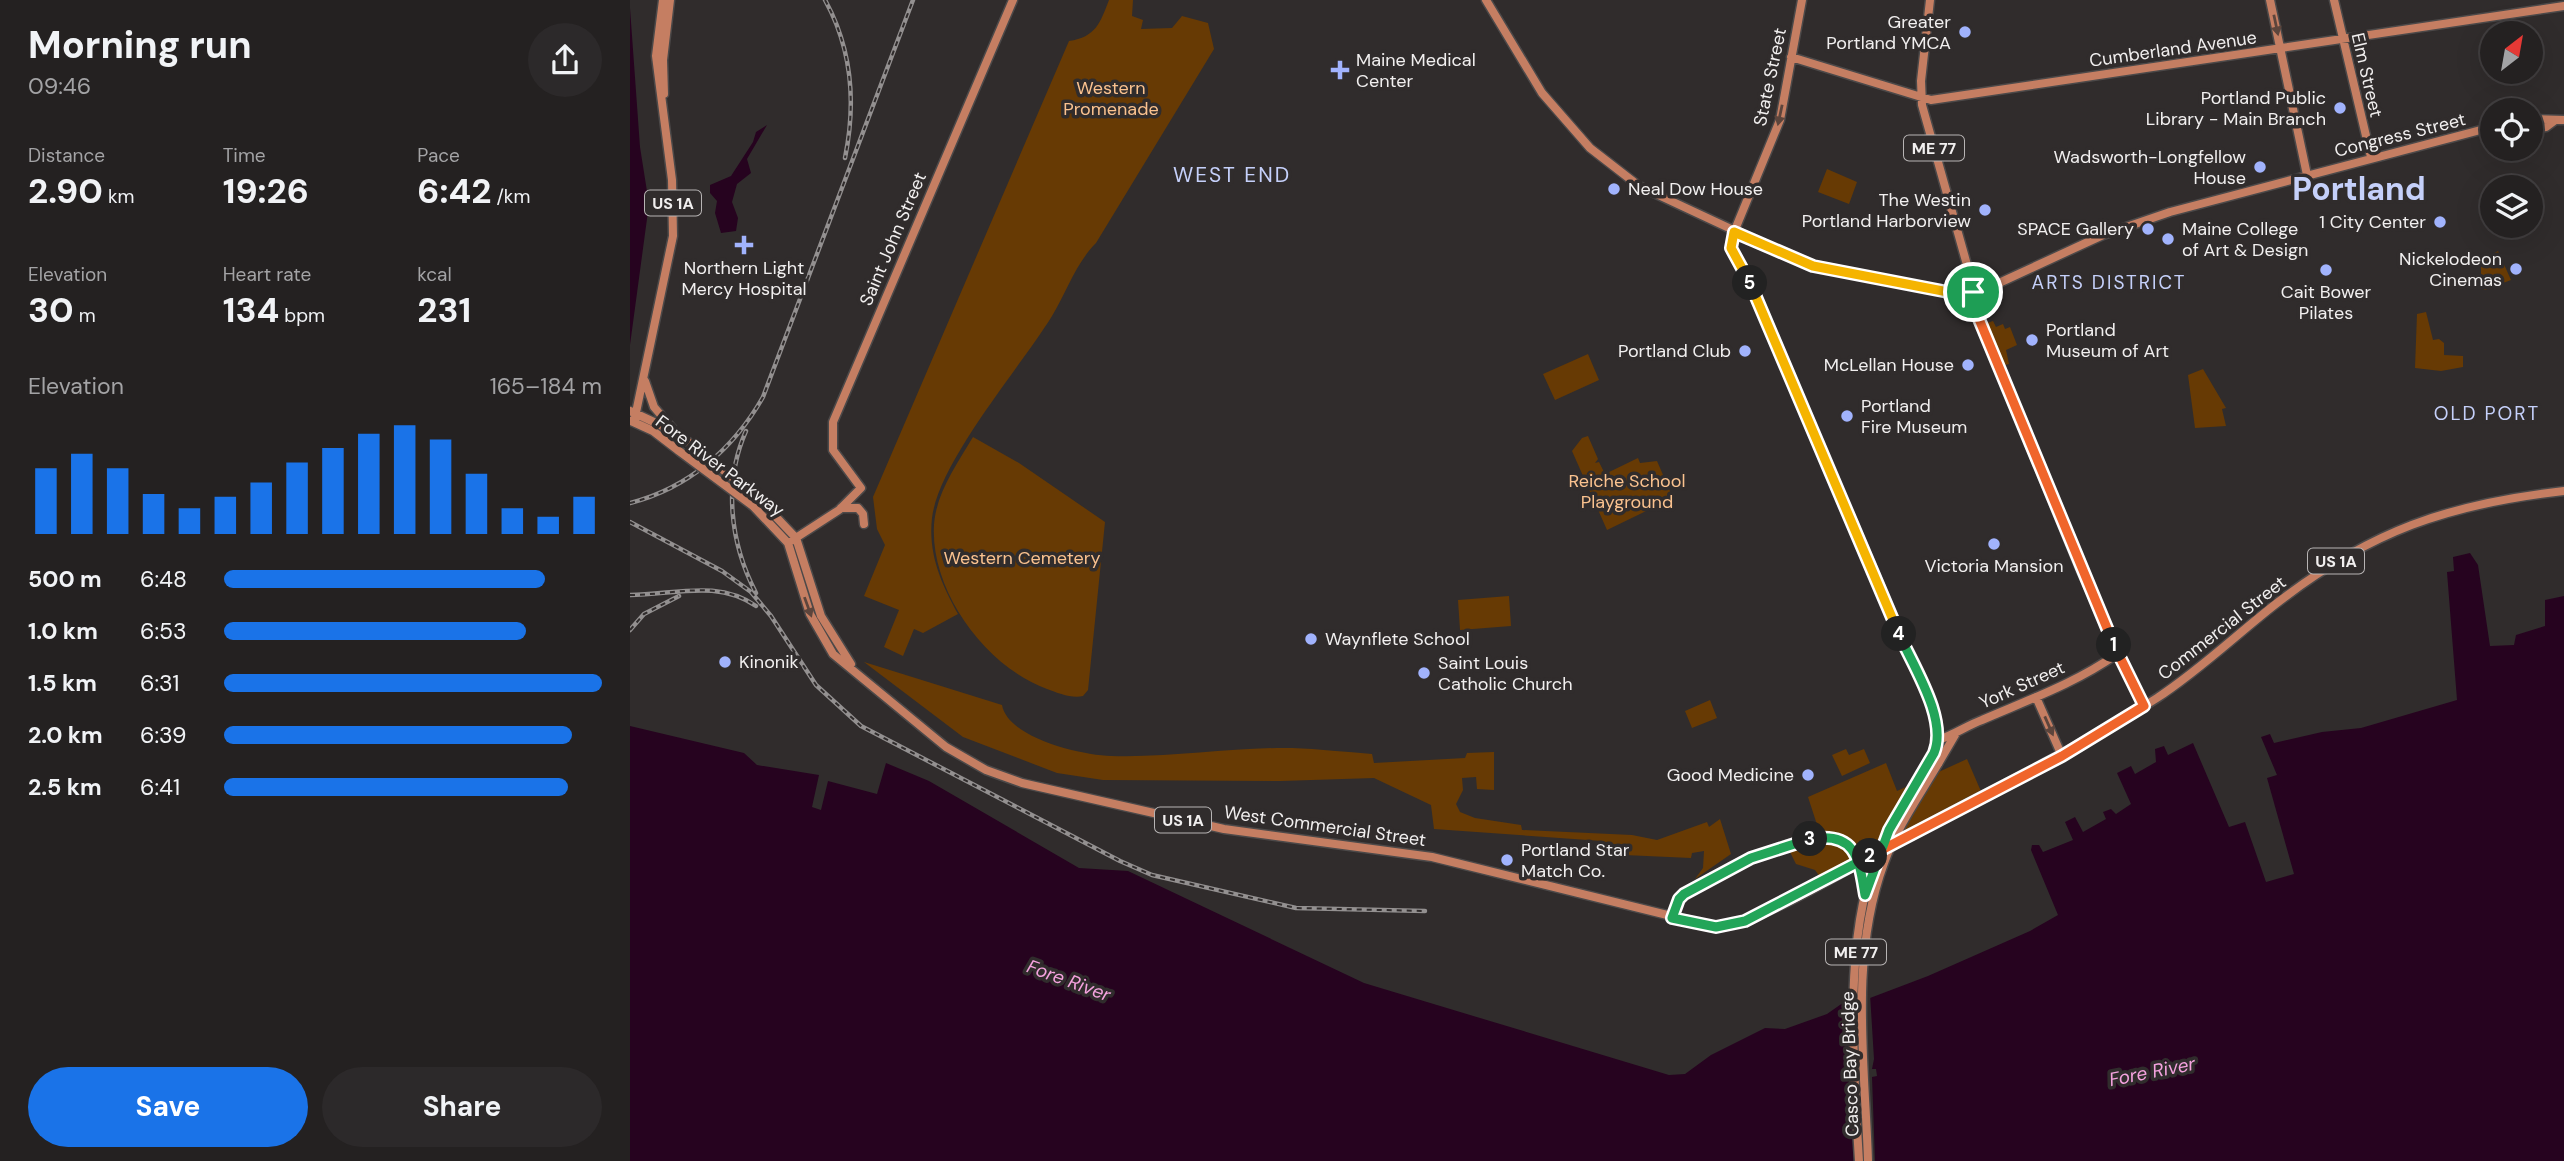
<!DOCTYPE html>
<html lang="en">
<head>
<meta charset="utf-8">
<style>
  :root { --surface:#242121; --page:#2c292a; --text:#f1f3f6; --muted:#a3a3a5; --line:#413e3f; --accent:#1a73e8 }
  body { margin:0; font-family:"DM Sans",sans-serif; background:var(--page); color:var(--text); height:100vh; display:flex; flex-direction:column; font-size:26px; white-space:nowrap }
  * { box-sizing:border-box; margin:0 }
  p { font-size:23px; color:var(--muted) }
  .icon { flex:none; width:38px; height:38px; fill:none; stroke:currentColor; stroke-width:2; stroke-linecap:round; stroke-linejoin:round }
  .map { position:relative; flex:1; overflow:hidden }
  .details { display:flex; flex-direction:column; background:var(--surface); width:630px }
  .details>* { flex:none }
  .needle { width:46px; rotate:31deg }
  .tools { position:absolute; left:1850px; top:21px; display:grid; gap:14px }
  .tools a { display:grid; place-items:center; width:63px; height:63px; border-radius:50%; background:var(--surface); box-shadow:0 7px 28px #0002,0 0 0 2px var(--line); font-size:35px }
  .pin { position:absolute; display:grid; place-items:center; width:60px; height:60px; color:#fff; margin:-30px; border:4px solid #fff; border-radius:50%; box-shadow:0 2px 7px #0007 }
  .km { position:absolute; width:35px; height:35px; margin:-18px; border-radius:50%; background:#222; color:#fff; font-size:19px; line-height:35px; text-align:center }
  .round { display:grid; place-items:center; flex:none; width:74px; height:74px; border-radius:37px; background:var(--page) }
  .headline { display:flex; align-items:center; justify-content:space-between; height:119px; padding:0 28px }
  h1 { font-size:38px; font-weight:700; line-height:52px }
  .stats { display:grid; grid-template-columns:repeat(3,1fr); gap:10px; height:119px; padding:7px 28px }
  .stats div { display:grid; align-content:center }
  .stats b { font-size:35px; font-weight:700 }
  .stats small { font-size:19px; font-weight:400 }
  .stats p { font-size:19px }
  .chart { height:196px; padding:14px 28px }
  .chart p { display:flex; justify-content:space-between }
  .chart svg { width:100%; height:126px; margin-top:7px; stroke:var(--accent); stroke-width:6 }
  .button { display:flex; gap:14px; margin-top:auto; padding:14px 28px }
  .button a { flex:1; height:80px; border-radius:42px; background:var(--accent); color:#fff; font-size:28px; font-weight:700; line-height:80px; text-align:center }
  .button a+a { background:var(--page); color:var(--text) }
  ul { padding:0 28px; list-style:none; font-size:23px }
  li { display:grid; grid-template-columns:112px 84px 1fr; align-items:center; height:52px }
  li i { height:18px; border-radius:9px; background:var(--accent) }
  main { display:flex; flex:1; min-height:0 }
  .map>svg:first-child { display:block }
  .green { fill:#673a04 }
  .water { fill:#26031f }
  .pier { fill:#302c2c }
  .lines { fill:none; stroke-linecap:round; stroke-linejoin:round }
  .major-casing { stroke:#4c4949; stroke-width:11 }
  .major { stroke:#c57e62; stroke-width:8 }
  .rail-casing { stroke:#939090; stroke-width:4.5 }
  .rail { stroke:#302c2c; stroke-width:2; stroke-dasharray:5; stroke-linecap:butt }
  .major-bridge-casing { stroke:#4c4949; stroke-width:11; stroke-linecap:butt }
  .major-bridge { stroke:#c57e62; stroke-width:8 }
  .oneway { fill:#5d453c }
  .split-1-casing { stroke:#fff; stroke-width:14 }
  .split-2-casing { stroke:#fff; stroke-width:14 }
  .split-3-casing { stroke:#fff; stroke-width:14 }
  .split-4-casing { stroke:#fff; stroke-width:14 }
  .split-5-casing { stroke:#fff; stroke-width:14 }
  .split-6-casing { stroke:#fff; stroke-width:14 }
  .split-1 { stroke:#f0652b; stroke-width:9 }
  .split-2 { stroke:#f0652b; stroke-width:9 }
  .split-3 { stroke:#22a559; stroke-width:9 }
  .split-4 { stroke:#22a559; stroke-width:9 }
  .split-5 { stroke:#f5b400; stroke-width:9 }
  .split-6 { stroke:#f5b400; stroke-width:9 }
  .poi-dot { fill:#a1b3fd; stroke:#302c2c; stroke-width:2.5 }
  .labels { text-anchor:middle; stroke-width:7; stroke-linejoin:round; paint-order:stroke }
  .shield { fill:#302c2c; stroke:#b7b4b4; stroke-width:2 }
  .shield-label { font-size:16px; font-weight:bold; fill:#f1efef }
  .poi-label { font-size:18px; fill:#f1efef; stroke:#302c2c; text-anchor:end }
  .street-label { font-size:18px; fill:#f1efef; stroke:#302c2c }
  .park-label { font-size:18px; fill:#fac28f; stroke:#302c2c }
  .neighbourhood-label { font-size:19px; letter-spacing:2px; fill:#c5d0fa; stroke:#302c2c }
  .water-label { font-size:19px; font-style:italic; fill:#f4a2de; stroke:#302c2c }
  .quarter-label { font-size:21px; letter-spacing:2px; fill:#c5d0fa; stroke:#302c2c }
  .town-label { font-size:32px; font-weight:bold; fill:#c5d0fa; stroke:#302c2c }
</style>
</head>
<body>
<main>
<section class="details">
<div class="headline"><div><h1>Morning run</h1><p>09:46</p></div><a class="round"><svg class="icon" aria-label="share" viewBox="0 0 24 24"><path d="M12 15V3M7 8l5-5 5 5M5 13v7h14v-7"/></svg></a></div>
<div class="stats">
<div><p>Distance</p><b>2.90<small> km</small></b></div>
<div><p>Time</p><b>19:26</b></div>
<div><p>Pace</p><b>6:42<small> /km</small></b></div>
</div>
<div class="stats">
<div><p>Elevation</p><b>30<small> m</small></b></div>
<div><p>Heart rate</p><b>134<small> bpm</small></b></div>
<div><p>kcal</p><b>231</b></div>
</div>
<div class="chart"><p><span>Elevation</span>165–184 m</p>
<svg viewBox="0 0 160 44" preserveAspectRatio="none"><path d="M5 44V21M15 44V16M25 44V21M35 44V30M45 44V35M55 44V31M65 44V26M75 44V19M85 44V14M95 44V9M105 44V6M115 44V11M125 44V23M135 44V35M145 44V38M155 44V31"/></svg>
</div>
<ul>
<li><b>500 m</b>6:48<i style="width:85%"></i></li>
<li><b>1.0 km</b>6:53<i style="width:80%"></i></li>
<li><b>1.5 km</b>6:31<i style="width:100%"></i></li>
<li><b>2.0 km</b>6:39<i style="width:92%"></i></li>
<li><b>2.5 km</b>6:41<i style="width:91%"></i></li>
</ul>
<div class="button"><a>Save</a><a>Share</a></div>
</section>
<div class="map">
<svg width="1934" height="1161" viewBox="0 0 1934 1161">
  <rect width="100%" height="100%" fill="#302c2c"/>
  <path class="green" d="M479 0H503L502 16 513 20 511 29 542 28 552 16 578 23 584 49 466 243C446 263 437 291 422 316 390 368 309 461 302 518 298 554 311 583 328 614L293 633 284 629 273 656 254 647 269 610 234 596 255 545 247 529 243 497 439 41C466 37 470 23 479 0Z
    M1197 169 1227 182 1219 204 1188 192Z
    M1868 251 1881 280 1855 290 1851 286V261Z
    M1796 312 1803 340 1809 339 1814 343V355L1833 356V367L1811 371 1785 368 1787 314Z
    M1363 321 1366 327 1373 324 1375 329 1380 327 1387 345 1376 350 1379 364 1375 365 1357 323Z
    M958 354 969 380 925 400 913 374Z
    M1573 369 1596 408 1592 409 1596 426 1565 428 1558 375Z
    M958 436 968 459 965 463 969 462 975 474 1008 458 1010 463 1027 461 1043 498 977 530 942 451 952 438Z
    M343 437 389 463 475 522 458 690 453 696C442 699 428 693 417 689 356 667 300 591 304 525 306 493 327 464 343 437Z
    M879 596 881 626 830 630 828 600Z
    M234 662 372 705C378 738 451 755 481 756 542 758 602 747 662 748 689 749 716 752 742 754L744 763 835 758 837 753 864 752V790L847 789 846 777 832 778 833 790 826 804 830 812 845 818 891 825 892 830 1002 835 1027 840 1077 822 1079 827 1090 819 1101 854 1065 879 1073 868 1074 851 1062 853 1061 858 972 854V841L804 829 801 805 744 778 651 781 473 780 427 773 333 737Z
    M1080 700 1087 718 1062 728 1055 711Z
    M1216 749 1219 755 1234 749 1240 763 1212 776 1202 755Z
    M1337 759 1353 796 1193 881 1185 870 1166 864 1158 848 1192 840 1178 797 1256 763 1267 791Z"/>
  <path class="water" d="M0 8 10 147 19 204 0 345Z
    M137 125 117 159 121 173 107 184 102 202 108 218 106 231 91 233 85 213 87 201 80 193V185L101 176 123 142 126 132Z
    M1840 553 1848 565 1860 646 1884 645 1886 635 1915 626V600L1934 596V1161H0V726L114 753 127 765 189 775 182 807 191 810 198 781 247 794 256 763 299 781 449 868 498 871 734 983 1039 1075 1055 1074 1081 1055 1135 1028 1155 1029 1197 1014 1217 1000 1240 998 1298 976 1400 931 1428 915 1401 850 1402 845H1409L1413 852 1443 840 1435 822 1445 817 1453 832 1476 819 1473 812 1481 809 1486 814 1501 804 1487 773 1501 766 1505 774 1526 762 1525 749 1534 746 1538 755 1563 743 1599 827 1615 822 1636 882 1664 874 1637 778 1647 775 1631 737 1640 734 1644 743 1692 732 1731 728 1827 700 1817 572 1824 571 1823 557Z"/>
  <path class="pier" d="M1240 994 1244 1059 1242 1069H1246L1247 1076 1242 1077 1245 1161H1224L1217 997Z"/>
  <g class="lines">
    <defs>
      <path id="major" d="M856 0 912 93 960 148 1009 186 1174 263 1318 292 1356 289 1473 235 1540 212 1862 127
        M1172 0 1150 120 1102 237 1101 248 1116 274 1306 716 1308 740 1301 759
        M1300 0 1291 81 1292 105 1341 279 1344 307 1451 571 1514 706
        M1640 0 1677 175
        M1704 0 1741 157
        M1161 57 1301 100 1934 6
        M34 94 33 60 40 0
        M1900 119 1934 120
        M1900 129 1916 127 1924 121
        M15 381 24 407 48 435
        M0 411 39 429
        M1 421 23 431 49 451
        M4 422 43 236 42 180 26 56 33 0
        M129 499 166 538 191 616 221 664
        M123 506 158 543 180 614 203 654 316 747 356 770 392 783 594 829 802 857 1086 927C1132 923 1223 866 1267 841 1354 793 1443 752 1527 698 1570 670 1607 634 1647 603 1740 531 1818 504 1934 491
        M211 508H228L233 514 234 524
        M158 543 209 510 231 488 203 450V422L383 0
        M1406 697 1432 756
        M1308 740C1324 735 1336 726 1352 720 1398 700 1446 683 1487 654
        M1308 764 1325 735
        M1042 918 1049 899 1054 894 1121 858 1156 845"/>
    </defs>
    <use href="#major" class="major-casing"/>
    <use href="#major" class="major"/>
    <defs>
      <path id="rail" d="M195 0C222 49 226 104 215 158
        M116 431C93 483 100 543 126 593
        M0 503C59 488 104 448 133 397L283 0
        M0 522 92 571 121 592 141 616 186 685 231 726 490 861 522 875 666 908 795 911
        M0 595C44 595 87 579 126 606
        M0 630 14 614 49 596"/>
    </defs>
    <use href="#rail" class="rail-casing"/>
    <use href="#rail" class="rail"/>
    <defs>
      <path id="major-bridge" d="M57 441 129 499
        M49 451 123 506
        M1156 845C1200 831 1231 836 1234 889
        M1229 1161C1224 1074 1213 943 1245 862 1259 826 1281 793 1301 759
        M1238 1161C1235 1063 1219 957 1254 863 1267 827 1289 796 1308 764"/>
    </defs>
    <use href="#major-bridge" class="major-bridge-casing"/>
    <use href="#major-bridge" class="major-bridge"/>
  </g>
  <defs><path id="oneway-solid" d="M-6-.8H1V-3.2L6.5 0L1 3.2V.8H-6Z" transform="scale(1.75)"/></defs>
  <g class="oneway">
    <use href="#oneway-solid" transform="translate(1646 25) rotate(78)"/>
    <use href="#oneway-solid" transform="translate(1150 115) rotate(102)"/>
    <use href="#oneway-solid" transform="translate(178 607) rotate(70)"/>
    <use href="#oneway-solid" transform="translate(1419 726) rotate(66)"/>
  </g>
  <g class="lines">
    <defs>
      <path id="split-1" d="M1343 292 1344 307 1484 645"/>
      <path id="split-2" d="M1240 856 1432 756 1514 706 1484 645"/>
      <path id="split-3" d="M1180 839 1121 858 1054 894 1049 899 1042 918 1086 927 1115 921 1240 856"/>
      <path id="split-4" d="M1180 839C1227 831 1229 860 1235 895L1259 830 1304 753C1318 719 1283 666 1269 634"/>
      <path id="split-5" d="M1120 283 1269 634"/>
      <path id="split-6" d="M1120 283 1101 248 1104 232 1183 266 1318 292H1343"/>
    </defs>
    <use href="#split-1" class="split-1-casing"/>
    <use href="#split-2" class="split-2-casing"/>
    <use href="#split-3" class="split-3-casing"/>
    <use href="#split-4" class="split-4-casing"/>
    <use href="#split-5" class="split-5-casing"/>
    <use href="#split-6" class="split-6-casing"/>
    <use href="#split-1" class="split-1"/>
    <use href="#split-2" class="split-2"/>
    <use href="#split-3" class="split-3"/>
    <use href="#split-4" class="split-4"/>
    <use href="#split-5" class="split-5"/>
    <use href="#split-6" class="split-6"/>
  </g>
  <g class="poi-dot">
    <circle cx="1335" cy="32" r="7"/>
    <path d="M706.5 59.5h7v7h7v7h-7v7h-7v-7h-7v-7h7z"/>
    <circle cx="1710" cy="108" r="7"/>
    <circle cx="1630" cy="167" r="7"/>
    <circle cx="984" cy="189" r="7"/>
    <circle cx="1355" cy="210" r="7"/>
    <circle cx="1810" cy="222" r="7"/>
    <circle cx="1518" cy="229" r="7"/>
    <circle cx="1538" cy="239" r="7"/>
    <path d="M110.5 234.5h7v7h7v7h-7v7h-7v-7h-7v-7h7z"/>
    <circle cx="1886" cy="269" r="7"/>
    <circle cx="1696" cy="270" r="7"/>
    <circle cx="1402" cy="340" r="7"/>
    <circle cx="1115" cy="351" r="7"/>
    <circle cx="1338" cy="365" r="7"/>
    <circle cx="1217" cy="416" r="7"/>
    <circle cx="1364" cy="544" r="7"/>
    <circle cx="681" cy="639" r="7"/>
    <circle cx="95" cy="662" r="7"/>
    <circle cx="794" cy="673" r="7"/>
    <circle cx="1178" cy="775" r="7"/>
    <circle cx="877" cy="860" r="7"/>
  </g>
  <g class="labels">
    <g class="shield">
      <rect x="1274" y="135.5" width="60" height="25" rx="5"/>
      <rect x="15" y="190.5" width="56" height="25" rx="5"/>
      <rect x="1678" y="548.5" width="56" height="25" rx="5"/>
      <rect x="525" y="807.5" width="56" height="25" rx="5"/>
      <rect x="1196" y="939.5" width="60" height="25" rx="5"/>
    </g>
    <g class="shield-label">
      <text x="1304" y="154">ME 77</text>
      <text x="43" y="209">US 1A</text>
      <text x="1706" y="567">US 1A</text>
      <text x="553" y="826">US 1A</text>
      <text x="1226" y="958">ME 77</text>
    </g>
    <g class="poi-label">
      <text x="1321" y="28">Greater<tspan x="1321" dy="21">Portland YMCA</tspan></text>
      <text x="726" y="66" text-anchor="start">Maine Medical<tspan x="726" dy="21">Center</tspan></text>
      <text x="1696" y="104">Portland Public<tspan x="1696" dy="21">Library - Main Branch</tspan></text>
      <text x="1616" y="163">Wadsworth-Longfellow<tspan x="1616" dy="21">House</tspan></text>
      <text x="998" y="195" text-anchor="start">Neal Dow House</text>
      <text x="1341" y="206">The Westin<tspan x="1341" dy="21">Portland Harborview</tspan></text>
      <text x="1796" y="228">1 City Center</text>
      <text x="1504" y="235">SPACE Gallery</text>
      <text x="1552" y="235" text-anchor="start">Maine College<tspan x="1552" dy="21">of Art &amp; Design</tspan></text>
      <text x="1872" y="265">Nickelodeon<tspan x="1872" dy="21">Cinemas</tspan></text>
      <text x="114" y="274" text-anchor="middle">Northern Light<tspan x="114" dy="21">Mercy Hospital</tspan></text>
      <text x="1696" y="298" text-anchor="middle">Cait Bower<tspan x="1696" dy="21">Pilates</tspan></text>
      <text x="1416" y="336" text-anchor="start">Portland<tspan x="1416" dy="21">Museum of Art</tspan></text>
      <text x="1101" y="357">Portland Club</text>
      <text x="1324" y="371">McLellan House</text>
      <text x="1231" y="412" text-anchor="start">Portland<tspan x="1231" dy="21">Fire Museum</tspan></text>
      <text x="1364" y="572" text-anchor="middle">Victoria Mansion</text>
      <text x="695" y="645" text-anchor="start">Waynflete School</text>
      <text x="109" y="668" text-anchor="start">Kinonik</text>
      <text x="808" y="669" text-anchor="start">Saint Louis<tspan x="808" dy="21">Catholic Church</tspan></text>
      <text x="1164" y="781">Good Medicine</text>
      <text x="891" y="856" text-anchor="start">Portland Star<tspan x="891" dy="21">Match Co.</tspan></text>
    </g>
    <g class="street-label">
      <text transform="translate(1543 49) rotate(-8)" y="6">Cumberland Avenue</text>
      <text transform="translate(1737 75) rotate(77)" y="6">Elm Street</text>
      <text transform="translate(1140 77) rotate(-78)" y="6">State Street</text>
      <text transform="translate(1770 135) rotate(-14)" y="6">Congress Street</text>
      <text transform="translate(263 239) rotate(-67)" y="6">Saint John Street</text>
      <text transform="translate(90 466) rotate(37)" y="6">Fore River Parkway</text>
      <text transform="translate(1592 628) rotate(-38)" y="6">Commercial Street</text>
      <text transform="translate(1392 685) rotate(-24)" y="6">York Street</text>
      <text transform="translate(695 826) rotate(8)" y="6">West Commercial Street</text>
      <text transform="translate(1220 1064) rotate(-92)" y="6">Casco Bay Bridge</text>
    </g>
    <g class="park-label">
      <text x="481" y="94">Western<tspan x="481" dy="21">Promenade</tspan></text>
      <text x="997" y="487">Reiche School<tspan x="997" dy="21">Playground</tspan></text>
      <text x="392" y="564">Western Cemetery</text>
    </g>
    <g class="neighbourhood-label">
      <text x="1479" y="289">ARTS DISTRICT</text>
      <text x="1857" y="420">OLD PORT</text>
    </g>
    <g class="water-label">
      <text transform="translate(439 980) rotate(20)" y="7">Fore River</text>
      <text transform="translate(1522 1071) rotate(-11)" y="7">Fore River</text>
    </g>
    <g class="quarter-label">
      <text x="602" y="182">WEST END</text>
    </g>
    <g class="town-label">
      <text x="1729" y="200">Portland</text>
    </g>
  </g>
</svg>
<div class="tools">
<a><svg class="needle" viewBox="-14 -14 28 28"><path d="M0-13l5 13h-10z" fill="#e53935"/><path d="M0 13l5-13h-10z" fill="#a3a3a5"/></svg></a>
<a><svg class="icon" aria-label="locate" viewBox="0 0 24 24"><circle cx="12" cy="12" r="6"/><path d="M12 2v4M12 18v4M2 12h4M18 12h4"/></svg></a>
<a><svg class="icon" aria-label="layers" viewBox="0 0 24 24"><path d="M12 4l9 5-9 5-9-5zM3 14l9 5 9-5"/></svg></a>
</div>
<div class="pin" style="left:1343px;top:292px;background:#1e9e55"><svg class="icon" aria-label="arrive" viewBox="0 0 24 24"><path d="M6 21V4h12l-3 4 3 4H6"/></svg></div>
<b class="km" style="left:1484px;top:645px">1</b>
<b class="km" style="left:1240px;top:856px">2</b>
<b class="km" style="left:1180px;top:839px">3</b>
<b class="km" style="left:1269px;top:634px">4</b>
<b class="km" style="left:1120px;top:283px">5</b>
</div>
</main>
</body>
</html>
